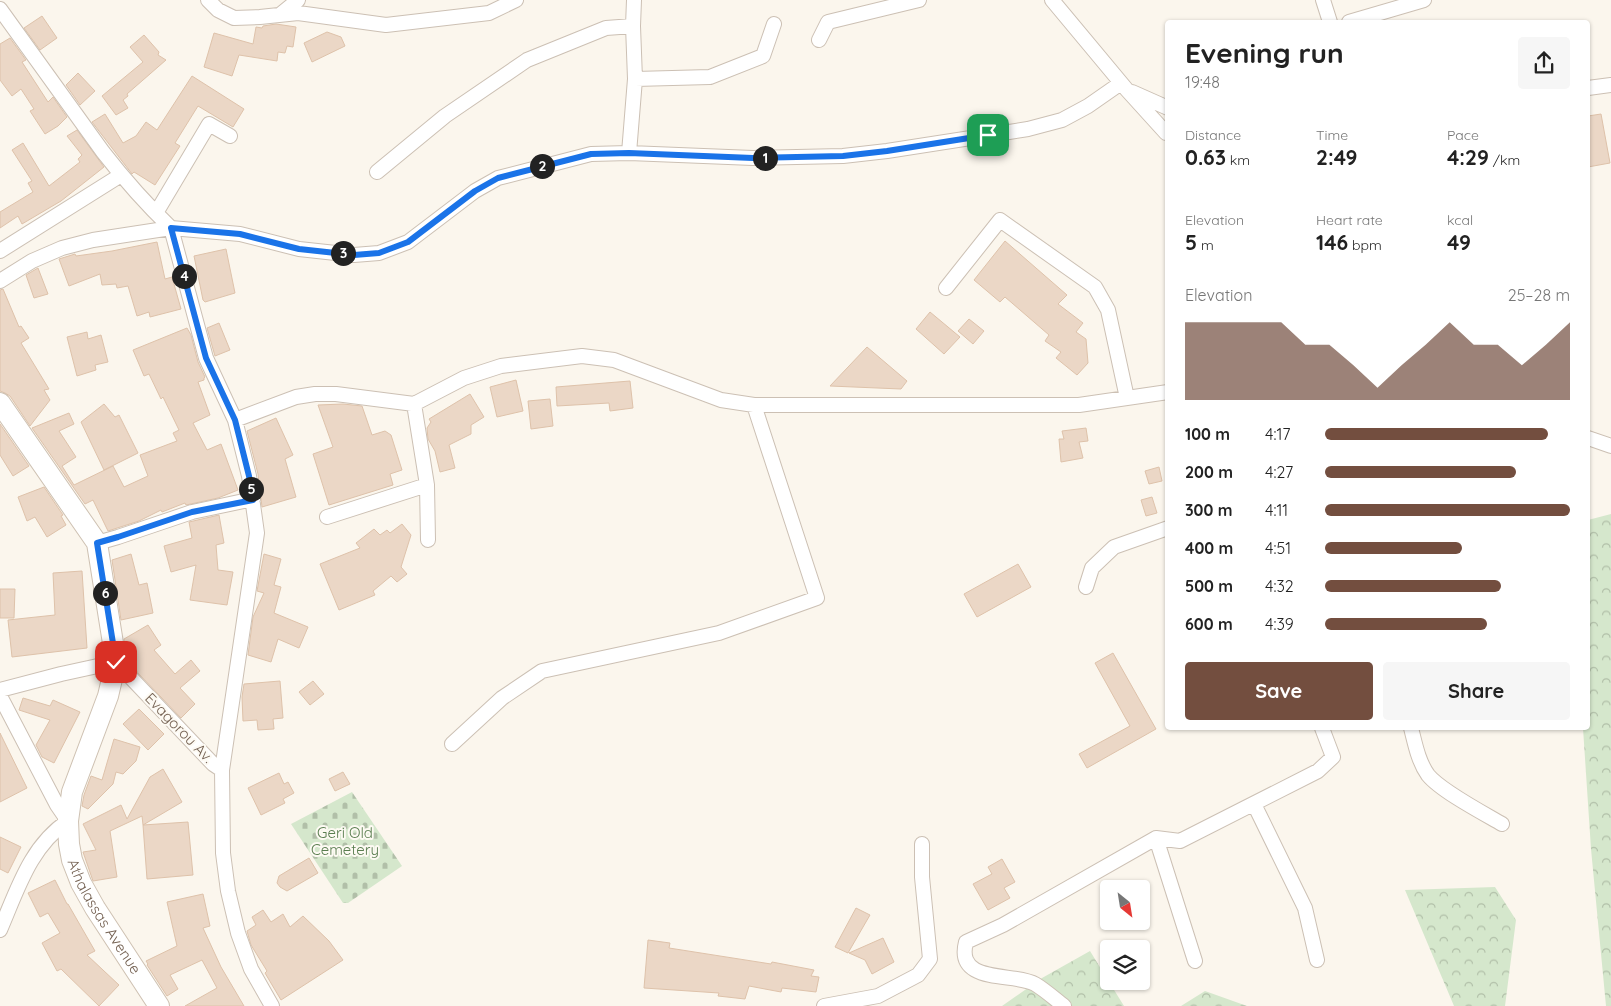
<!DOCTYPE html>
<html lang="en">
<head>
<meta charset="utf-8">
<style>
  :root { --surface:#fff; --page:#f6f6f6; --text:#222; --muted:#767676; --accent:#734e3f }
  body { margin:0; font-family:Quicksand,sans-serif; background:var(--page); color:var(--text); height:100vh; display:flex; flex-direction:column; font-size:19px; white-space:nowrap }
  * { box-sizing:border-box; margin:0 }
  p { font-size:16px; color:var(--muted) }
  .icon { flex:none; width:28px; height:28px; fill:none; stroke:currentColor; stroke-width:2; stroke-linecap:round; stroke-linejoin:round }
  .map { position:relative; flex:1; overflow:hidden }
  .panel { position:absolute; left:1165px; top:20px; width:425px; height:710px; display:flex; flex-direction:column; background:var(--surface); border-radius:5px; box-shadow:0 1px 4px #0004 }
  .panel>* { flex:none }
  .needle { width:32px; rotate:150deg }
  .buttons { position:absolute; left:1100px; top:880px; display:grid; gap:10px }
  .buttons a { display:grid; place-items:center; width:50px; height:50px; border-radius:5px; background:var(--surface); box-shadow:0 1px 4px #0004; font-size:25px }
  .pin { position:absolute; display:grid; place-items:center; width:42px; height:42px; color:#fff; margin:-21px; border-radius:10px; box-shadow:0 2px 8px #0006 }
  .km { position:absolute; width:25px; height:25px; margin:-12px; border-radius:50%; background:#222; color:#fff; font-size:14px; line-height:25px; text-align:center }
  .round { display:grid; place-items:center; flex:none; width:52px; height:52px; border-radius:5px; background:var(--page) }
  .head { display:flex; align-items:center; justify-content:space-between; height:85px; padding:0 20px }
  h1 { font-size:28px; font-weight:800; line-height:38px }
  .metrics { display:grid; grid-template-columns:repeat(3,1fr); gap:8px; height:85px; padding:5px 20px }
  .metrics div { display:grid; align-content:center }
  .metrics b { font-size:21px; font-weight:800 }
  .metrics small { font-size:14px; font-weight:400 }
  .metrics p { font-size:14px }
  .chart { height:140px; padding:10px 20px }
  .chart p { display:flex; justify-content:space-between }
  .chart svg { width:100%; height:90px; margin-top:5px; fill:var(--accent); opacity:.7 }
  .cta { display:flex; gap:10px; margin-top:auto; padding:10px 20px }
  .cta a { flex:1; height:58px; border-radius:5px; background:var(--accent); color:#fff; font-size:20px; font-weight:800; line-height:58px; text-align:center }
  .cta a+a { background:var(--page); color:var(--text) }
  ul { padding:0 20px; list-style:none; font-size:16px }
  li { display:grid; grid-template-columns:80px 60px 1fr; align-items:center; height:38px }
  li i { height:12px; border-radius:6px; background:var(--accent) }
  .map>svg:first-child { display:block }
  .forest { fill:url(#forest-crowns) }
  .cemetery { fill:url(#cemetery-stones) }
  .building { fill:#ebd7c6; stroke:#dec2aa }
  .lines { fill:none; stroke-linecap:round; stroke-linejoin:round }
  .street-casing { stroke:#ccc0b4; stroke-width:16 }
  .secondary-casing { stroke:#cec1b2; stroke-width:22 }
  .street { stroke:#fff; stroke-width:14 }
  .secondary { stroke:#fff; stroke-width:20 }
  .route-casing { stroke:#fff; stroke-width:10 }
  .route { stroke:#1a73e8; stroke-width:6 }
  .labels { text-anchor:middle; stroke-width:4; stroke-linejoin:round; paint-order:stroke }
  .street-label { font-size:15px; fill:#746152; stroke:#fdfaf3 }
  .park-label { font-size:15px; fill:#597d4f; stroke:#fdfaf3 }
</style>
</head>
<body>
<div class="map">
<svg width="1611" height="1006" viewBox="0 0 1611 1006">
  <defs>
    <pattern id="forest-crowns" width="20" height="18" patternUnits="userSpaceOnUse" patternTransform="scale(1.25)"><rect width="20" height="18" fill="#d5e7cc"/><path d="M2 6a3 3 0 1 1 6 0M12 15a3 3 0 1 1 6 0" fill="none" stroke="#b1bfa8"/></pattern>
    <pattern id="cemetery-stones" width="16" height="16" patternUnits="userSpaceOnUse" patternTransform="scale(1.25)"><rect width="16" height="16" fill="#d5e7cc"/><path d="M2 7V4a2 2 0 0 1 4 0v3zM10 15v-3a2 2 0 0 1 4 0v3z" fill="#b1bfa8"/></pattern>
  </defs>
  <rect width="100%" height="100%" fill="#fbf6ed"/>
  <path class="forest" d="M1611 514V1006H1606L1591 849 1583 728H1588V520Z
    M1495 887 1516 920 1505 1006H1454L1405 890Z
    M1090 951 1124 1006H1002L1042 978Z
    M1205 991 1247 1006H1181Z"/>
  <path class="cemetery" d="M352 792 402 866 348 903H343L291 824Z"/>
  <path class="building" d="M42 16 57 38 40 50 24 28Z
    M276 24 296 27 293 47 287 46 285 53 278 52 277 61 239 55 232 76 204 67 214 33 253 44 256 27 262 28 263 26Z
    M327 32 341 37 345 46 312 62 304 43Z
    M144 35 159 52 158 55 166 60 127 94 128 96 123 100 128 108 116 115 102 96 143 62 130 47Z
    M10 38 26 60 22 62 48 102 53 97 67 117 58 126 45 134 30 111 34 109 21 89 12 96 0 80V44Z
    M78 73 95 91 80 105 66 85Z
    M192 76 244 109 233 127 198 106 175 143 180 146 155 185 134 172 132 174 92 122 105 114 123 143 136 136 146 122 157 130Z
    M1601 114 1610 163 1588 167V116Z
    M77 130 104 167 61 201 22 224 18 216 0 228V212L33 192 28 183 32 181 12 150 23 143 49 186 80 162 78 159 82 155 67 136Z
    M1005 241 1067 295 1058 304 1083 323 1076 332 1086 339 1088 363 1077 375 1056 358 1061 352 1045 341 1049 335 1005 297 1000 302 974 280Z
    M157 242 165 279 172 277 181 309 150 317 149 312 137 316 128 286 117 288 116 284 102 285 100 274 69 286 59 259 75 254 76 256 112 251Z
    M226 249 235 293 205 302 203 300 194 256Z
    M38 268 48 294 34 298 26 275Z
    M3 289 19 327 21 326 29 338 21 343 49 389 44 390 50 400 30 426 10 396 5 393 0 391V290Z
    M930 312 960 337 944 354 916 329Z
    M969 319 984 331 973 344 958 331Z
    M219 323 230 350 215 356 207 328Z
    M187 328 191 335 198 362 205 377 204 378V380L198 382 210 415 193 423 207 450 221 444 238 490 218 498 186 505 185 503 162 512 161 510 139 521 108 531 93 500 85 504 32 428 69 413 74 424 59 431 76 457 62 466 74 485 113 466 124 487 148 476 140 455 177 441 173 433 179 430 163 397 161 399 149 374 144 376 133 350Z
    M87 332 88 339 101 335 108 362 95 365 96 370 77 376 67 337Z
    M867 347 907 381 901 389 830 386Z
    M516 380 523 411 497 417 490 387Z
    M630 381 633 408 610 411 609 403 557 406 556 387Z
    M470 394 484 417 471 425V434L449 445 455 468 440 472 435 451 428 439 427 428 431 422 429 419Z
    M550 399 553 426 531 429 528 401Z
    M104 404 115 417 119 415 138 453 104 470 81 422Z
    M343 404 362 406 372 435 385 431 391 435 402 470 390 474 393 485 329 505 313 454 333 447 318 405Z
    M276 418 293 455 285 459 296 497 262 507 258 474 247 431Z
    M0 424 29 466 13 476 0 455Z
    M1086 428 1088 441 1079 442 1083 458 1061 462 1059 439H1064L1062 431Z
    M1159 467 1162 481 1149 484 1145 471Z
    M44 487 63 515 61 516 66 525 47 537 35 517 27 521 18 497Z
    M1152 497 1157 513 1146 516 1141 500Z
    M219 515 224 543 216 545 218 570 233 572 227 605 190 600 196 565 171 572 164 546 192 538 189 522Z
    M402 524 411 535 401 567 407 574 397 582 391 576 373 591 375 595 339 610 320 564 360 548 356 543 374 529 380 535 387 530 390 533Z
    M131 554 139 585 147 583 153 613 121 620 112 560Z
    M264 554 281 559 274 585 281 587 274 613 308 627 299 648 278 639 271 662 248 655 253 617 264 593 257 591Z
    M1018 564 1031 587 977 617 964 594Z
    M82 571 87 648 12 657 8 620 55 615 53 573Z
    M0 589H15L14 618H0Z
    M148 625 161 645 154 650 175 674 191 660 200 671 180 688 195 704 181 718 138 673 126 652 124 639Z
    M1113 653 1156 729 1087 768 1079 754 1130 726 1095 663Z
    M280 681 283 718 273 719 274 729 258 730 257 720 243 721 242 697 244 684Z
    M313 681 324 694 310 705 299 692Z
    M23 698 50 706 53 700 80 712 54 763 42 757 36 745 50 720 19 710Z
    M139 709 164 734 148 750 123 724Z
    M0 733 27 788 0 802Z
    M114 739 140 747 136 761 123 774 116 772 113 784 88 809 82 806 84 795 91 776 102 780Z
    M163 769 182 802 143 825 142 816 110 831 117 877 93 881 83 852 96 850 83 824 121 805 127 819 150 777Z
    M343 772 350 784 335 791 329 779Z
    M279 773 284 784 288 782 294 793 283 799 285 803 261 815 248 788Z
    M188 822 193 875 147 879 143 825Z
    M0 837 21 847 8 873 0 869Z
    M309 858 318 873 287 891 280 887 277 883 279 876Z
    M1002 859 1015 882 1004 888 1010 898 988 910 973 884 992 874 988 867Z
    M55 880 67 904H68L95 951 87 955 119 985 99 1006 61 969 57 971 42 943 60 933 48 913 40 917 28 893Z
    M203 894 210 926 203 928 221 967 244 1006H185L217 988 202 960 170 975 178 989 167 996 147 965 148 964 146 961 177 946 167 902Z
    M856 908 870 915 848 953 835 947Z
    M263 910 271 922 283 914 290 927 303 916 329 941 343 960 281 1000 265 973 267 971 251 945 247 931 256 925 252 917Z
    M883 938 894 962 872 974 865 960 849 953Z
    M648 940 670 943 669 948 771 964 772 962 814 970 811 976 819 977 816 992 782 988 781 992 749 986 745 999 718 996 719 993 644 988Z"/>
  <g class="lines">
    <defs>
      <path id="street" d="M208 0 218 10 234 18 260 17 298 13 386 25 489 13 516 0
        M1052 0 1127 90 1166 133
        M1323 0 1330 22
        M0 9 103 152C124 179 146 204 171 228
        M281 14 298 0
        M1349 22 1424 0
        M819 40 828 22 919 0
        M635 79 710 77 763 56 774 24
        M1588 88 1611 85
        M1132 92 1168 108
        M629 153 635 79 633 26 634 0
        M377 172 445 116 527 60 606 28 633 26
        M156 213 209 124 230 136
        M171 228 206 358 235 420 249 476 257 533 222 770 223 853 228 891 238 933 251 969 272 1006
        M0 251 121 175
        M0 281 32 261 62 248 93 240 171 228 240 234 299 249 354 255 379 253 408 242 475 191 498 178 591 154 629 153 753 158 843 156 887 151 1028 129 1062 120 1088 106 1121 83
        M946 288 1000 220 1095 287 1108 310 1127 398
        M414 404 427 485 428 540
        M235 420 296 397 315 394H336L414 404 464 378 501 366 582 356 614 360 721 400 754 405H1079L1168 392
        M1588 438 1611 446
        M327 517 427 485
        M97 543 118 537 192 512 253 499
        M1086 587 1092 568 1114 547 1168 528
        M0 690 61 674 116 662 213 764 222 770
        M0 696 57 805 68 821C30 846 17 891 0 930
        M1411 728C1415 743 1418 761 1428 775 1441 791 1483 813 1502 824
        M452 744 502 698 542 671 719 633 817 598 754 405
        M1254 804 1305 908 1317 960
        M1156 838 1195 961
        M824 1006 878 996 918 975 930 959 922 877V844
        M1064 1006C1055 999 1045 990 1035 984 1014 972 955 985 966 942L1003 925 1156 838 1180 841 1318 771 1333 757 1322 728"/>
      <g id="secondary">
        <path id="s1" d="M0 403 97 543 116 662 108 696 72 792 68 821 69 844 72 860 81 883 95 908 159 1006"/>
      </g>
    </defs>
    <use href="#street" class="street-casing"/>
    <use href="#secondary" class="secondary-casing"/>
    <use href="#street" class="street"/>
    <use href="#secondary" class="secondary"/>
  </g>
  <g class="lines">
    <defs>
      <path id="route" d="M116 662 97 543 118 537 192 512 253 500 249 476 235 420 206 358 171 228 240 234 299 249 354 255 379 253 408 242 475 191 498 178 591 154 629 153 753 158 843 156 887 151 988 135"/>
    </defs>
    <use href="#route" class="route-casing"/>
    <use href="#route" class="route"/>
  </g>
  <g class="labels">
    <g class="street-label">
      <text transform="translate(179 728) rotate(46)" y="5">Evagorou Av.</text>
      <text dy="5" stroke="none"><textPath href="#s1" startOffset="562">Athalassas Avenue</textPath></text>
    </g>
    <g class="park-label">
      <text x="345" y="838">Geri Old<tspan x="345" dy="17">Cemetery</tspan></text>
    </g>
  </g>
</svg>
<div class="buttons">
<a><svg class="needle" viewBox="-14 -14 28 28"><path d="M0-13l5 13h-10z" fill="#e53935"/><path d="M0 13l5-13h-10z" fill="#767676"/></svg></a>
<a><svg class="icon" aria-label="layers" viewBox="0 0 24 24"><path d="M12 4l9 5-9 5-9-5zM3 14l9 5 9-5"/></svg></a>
</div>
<div class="pin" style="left:988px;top:135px;background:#1e9e55"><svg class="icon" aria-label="arrive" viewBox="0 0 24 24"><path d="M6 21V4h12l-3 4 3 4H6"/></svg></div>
<div class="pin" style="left:116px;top:662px;background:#d93025"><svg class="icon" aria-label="check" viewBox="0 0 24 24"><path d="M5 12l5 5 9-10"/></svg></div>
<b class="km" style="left:765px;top:158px">1</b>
<b class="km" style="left:542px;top:166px">2</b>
<b class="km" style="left:343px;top:253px">3</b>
<b class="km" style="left:184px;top:276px">4</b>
<b class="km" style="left:251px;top:489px">5</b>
<b class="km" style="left:105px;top:593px">6</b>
<section class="panel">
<div class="head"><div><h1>Evening run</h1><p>19:48</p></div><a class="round"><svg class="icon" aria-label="share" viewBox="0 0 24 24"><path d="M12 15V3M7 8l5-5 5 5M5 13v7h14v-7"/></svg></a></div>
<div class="metrics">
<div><p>Distance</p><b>0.63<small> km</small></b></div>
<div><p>Time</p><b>2:49</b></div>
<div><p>Pace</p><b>4:29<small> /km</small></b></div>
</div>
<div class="metrics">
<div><p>Elevation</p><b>5<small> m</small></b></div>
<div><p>Heart rate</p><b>146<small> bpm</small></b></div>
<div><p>kcal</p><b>49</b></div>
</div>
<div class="chart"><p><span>Elevation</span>25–28 m</p>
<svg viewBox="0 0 160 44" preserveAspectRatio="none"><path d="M0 44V6L10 6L20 6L30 6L40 6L50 17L60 17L70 27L80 38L90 27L100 17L110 6L120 17L130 17L140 27L150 17L160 6V44z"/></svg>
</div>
<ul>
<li><b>100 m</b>4:17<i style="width:91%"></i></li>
<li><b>200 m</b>4:27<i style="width:78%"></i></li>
<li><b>300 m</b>4:11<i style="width:100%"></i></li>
<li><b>400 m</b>4:51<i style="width:56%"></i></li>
<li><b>500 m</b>4:32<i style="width:72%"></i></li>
<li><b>600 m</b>4:39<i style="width:66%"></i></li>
</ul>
<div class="cta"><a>Save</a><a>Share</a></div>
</section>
</div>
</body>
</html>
